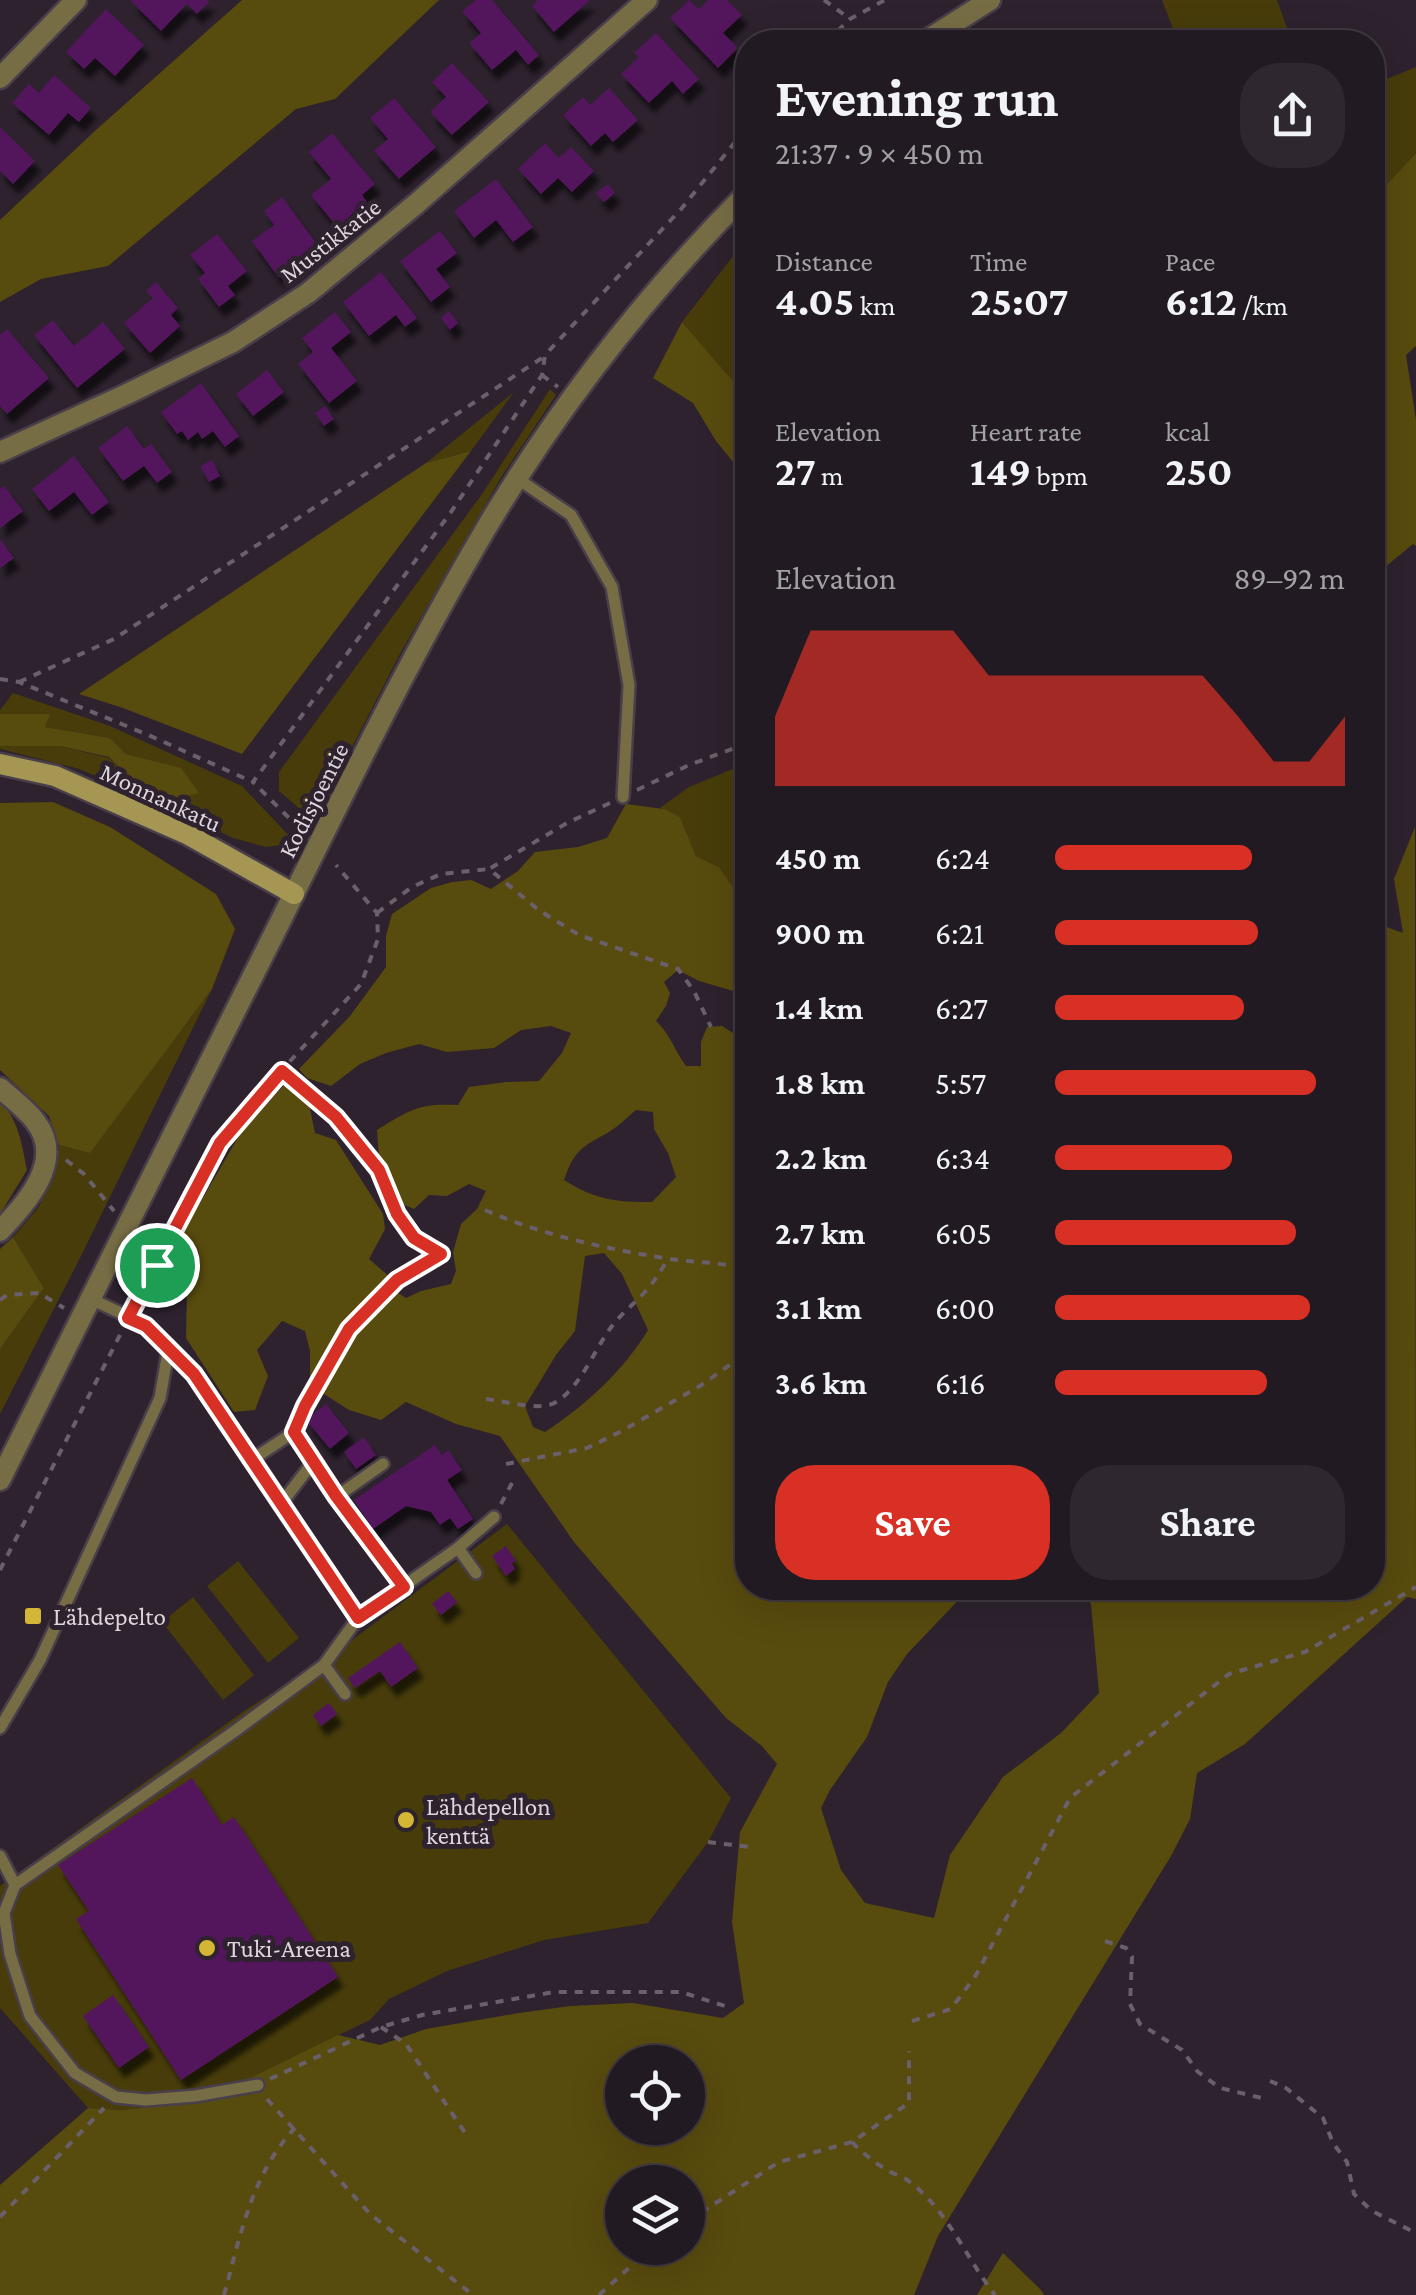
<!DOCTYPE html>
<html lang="en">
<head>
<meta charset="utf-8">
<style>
  :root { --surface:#221a22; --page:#2e272f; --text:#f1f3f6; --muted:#a2a1a5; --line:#3f3840; --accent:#d93025 }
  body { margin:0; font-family:"Crimson Pro",serif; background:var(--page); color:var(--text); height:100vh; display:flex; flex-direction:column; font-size:38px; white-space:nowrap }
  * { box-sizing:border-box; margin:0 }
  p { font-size:32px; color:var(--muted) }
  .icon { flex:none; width:55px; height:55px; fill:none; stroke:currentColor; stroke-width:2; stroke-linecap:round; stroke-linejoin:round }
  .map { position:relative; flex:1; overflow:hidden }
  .side { position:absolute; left:735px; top:30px; width:650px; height:1570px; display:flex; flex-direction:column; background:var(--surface); border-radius:40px; box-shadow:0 10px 40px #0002,0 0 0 2px var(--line) }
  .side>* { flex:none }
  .controls { position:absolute; left:605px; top:2045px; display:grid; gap:20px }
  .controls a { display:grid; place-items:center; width:100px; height:100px; border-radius:50%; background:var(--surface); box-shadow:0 10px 40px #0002,0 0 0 2px var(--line); font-size:50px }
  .pin { position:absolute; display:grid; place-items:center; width:85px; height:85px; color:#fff; margin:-42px; border:5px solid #fff; border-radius:50%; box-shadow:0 2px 10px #0007 }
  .round { display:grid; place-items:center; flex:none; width:105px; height:105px; border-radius:40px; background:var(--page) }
  .summary { display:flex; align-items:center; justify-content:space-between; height:170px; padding:0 40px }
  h1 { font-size:55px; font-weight:700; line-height:75px }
  .metrics { display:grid; grid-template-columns:repeat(3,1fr); gap:15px; height:170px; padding:10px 40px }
  .metrics div { display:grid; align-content:center }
  .metrics b { font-size:42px; font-weight:700 }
  .metrics small { font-size:28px; font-weight:400 }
  .metrics p { font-size:28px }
  .chart { height:280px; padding:20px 40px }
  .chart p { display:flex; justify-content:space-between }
  .chart svg { width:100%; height:180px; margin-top:10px; fill:var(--accent); opacity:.7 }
  .action { display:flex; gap:20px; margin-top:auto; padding:20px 40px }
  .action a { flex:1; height:115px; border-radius:40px; background:var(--accent); color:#fff; font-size:40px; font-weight:700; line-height:115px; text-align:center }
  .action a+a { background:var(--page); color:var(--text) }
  ul { padding:0 40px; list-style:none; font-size:32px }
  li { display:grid; grid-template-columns:160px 120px 1fr; align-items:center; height:75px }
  li i { height:25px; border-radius:12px; background:var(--accent) }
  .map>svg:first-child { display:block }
  .green { fill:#473c0a }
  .forest { fill:#584b0e; fill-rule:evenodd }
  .building { fill:#53165d; filter:url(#shadow) }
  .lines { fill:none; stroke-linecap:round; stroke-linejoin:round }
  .service-casing { stroke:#493f4a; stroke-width:16 }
  .minor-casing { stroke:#493f4a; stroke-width:25 }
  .tertiary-casing { stroke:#493f4a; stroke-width:25 }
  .secondary-casing { stroke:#493f4a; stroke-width:25 }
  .path { stroke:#6a606b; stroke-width:4; stroke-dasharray:8 8; stroke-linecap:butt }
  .service { stroke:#776d45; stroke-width:11 }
  .minor { stroke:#776d45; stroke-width:20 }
  .tertiary { stroke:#776d45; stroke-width:20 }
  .secondary { stroke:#a69654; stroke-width:20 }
  .route-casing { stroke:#fff; stroke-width:20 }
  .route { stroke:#d93025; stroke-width:12 }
  .poi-dot { fill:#d3b635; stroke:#2d222e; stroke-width:4 }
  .labels { text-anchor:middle; stroke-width:10; stroke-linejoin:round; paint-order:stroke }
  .street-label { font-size:25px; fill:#ddd6de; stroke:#2d222e }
  .poi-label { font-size:25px; fill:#ddd6de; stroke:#2d222e; text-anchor:start }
</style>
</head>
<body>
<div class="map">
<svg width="1416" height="2295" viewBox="0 0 1416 2295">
  <defs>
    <filter id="shadow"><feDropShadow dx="5.5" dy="10" stdDeviation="2.5" flood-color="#0009"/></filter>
  </defs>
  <rect width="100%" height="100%" fill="#2d222e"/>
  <path class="green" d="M1162 0H1277L1292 42H1178Z
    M1416 67V153L1373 199 1372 85Z
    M747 238V397L682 322Z
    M550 389 556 395 502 476 400 654 314 821 279 791V772L482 494Z
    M514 392 471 451 426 463Z
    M13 693 110 726 242 786 296 843 266 847 233 838 171 808 79 769 0 749V746H60L109 758 129 778 181 769 126 754 110 738 44 727 49 714H0V710Z
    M747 763V907L719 867 696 856 680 817 660 808 689 787Z
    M212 989 80 1258 0 1414V1349L44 1288 13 1237 38 1208 54 1177 59 1145 90 1152Z
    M507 1524 731 1798 708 1842 648 1923 544 1940 447 1971 389 1999 370 2020 203 2101 122 2110 88 2108 0 2008V1886L247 1709 336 1652Z
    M238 1561 299 1638 268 1663 207 1586Z
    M193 1597 254 1675 223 1700 162 1622Z"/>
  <path class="forest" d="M242 0H439L335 99 296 109 108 266 41 279 0 302V220L97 129Z
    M1416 153V346L1406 355 1416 420V546L1413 544 1373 577V199Z
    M682 322 747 397V479L716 441 693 403 653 378Z
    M471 451 242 754 123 708 79 694 426 463Z
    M0 714H50L45 727 110 738 126 754 181 768 199 793 177 798 129 778 109 757 60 746H0Z
    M53 802 110 827 216 894 235 929 212 989 90 1153 59 1145 49 1116 0 1070V803Z
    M626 804 664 809 680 817 696 856 719 867 747 907V995L699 981 678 970 664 982 670 993 666 1006 656 1021C671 1035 674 1050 686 1066H701V1042L707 1027 722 1026 747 1042 748 1588H970L907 1654 888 1682 867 1737 830 1790 821 1808 841 1870 865 1903 934 1918 950 1855 1003 1777 1061 1733 1099 1693 1091 1604 1081 1588H1372L1373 922 1403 933 1394 879 1415 827 1416 1599 1407 1597 1245 1744 1197 1773 1190 1819 1171 1856 938 2236 914 2295H0V2185L88 2108 122 2110 203 2101 338 2035 380 2045 426 2029 519 2013 570 2006 633 2003 723 2018 744 2003 732 1922 740 1832 777 1764 762 1746 726 1718 574 1542 500 1436 456 1424 406 1402 381 1420 349 1410 310 1385V1351L305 1331 282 1321 257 1350 268 1376 255 1410 234 1412 186 1338 187 1293 177 1268 179 1239 243 1129 285 1084 309 1104 315 1133 336 1140 383 1214 385 1229 369 1259 391 1278 397 1292 406 1298 421 1291 451 1284 456 1271 453 1252 461 1224 477 1209 486 1191 469 1184 447 1196 429 1195 414 1209 402 1204 379 1158 377 1130C410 1110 418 1103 458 1105L469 1087 506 1082 539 1081 562 1053 571 1033 551 1026 521 1030 494 1048 447 1052 419 1044 386 1053 360 1064 331 1086 307 1078 299 1069 350 1016 386 967V936L392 914 431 888 452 882 471 880 491 889 518 871 535 852 578 847 607 838ZM636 1110 653 1112 654 1129 668 1153 676 1177 652 1202C615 1202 596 1200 564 1180 575 1148 583 1147 609 1132 619 1126 627 1117 636 1110ZM604 1253 622 1274 648 1330C624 1370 585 1406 545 1432L533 1427 525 1406 556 1355 575 1331 585 1256ZM622 2062H688V2128H622ZM622 2182H688V2248H622Z
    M0 1102C19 1119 22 1146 27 1170L0 1214Z
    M13 1237 44 1288 0 1349V1249Z
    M1003 2253 1041 2290 1044 2295H977Z"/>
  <path class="building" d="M130 0H207L209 2 197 14 187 4 161 31Z
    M476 0H492L539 55 528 65 516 50 492 70 469 43 481 33 462 11Z
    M538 0H590L554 32 532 6Z
    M689 0 699 9 708 0H727L742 15 723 33 738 48 718 68 670 18Z
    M106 9 144 45 115 76 95 58 84 69 66 52Z
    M656 33 699 79 683 94 672 81 649 103 621 74 639 57 634 53Z
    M452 63 489 102 452 135 430 112 446 97 432 82Z
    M54 75 91 108 79 122 68 113 49 135 12 103 29 84 39 93Z
    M609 88 638 120 613 142 605 133 591 146 563 115 583 97 590 105Z
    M394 98 436 147 399 179 374 151 388 139 370 118Z
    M0 127 35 161 13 184 0 171Z
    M332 133 375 184 362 195 367 202 337 227 311 195 331 179 309 152Z
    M545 143 559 158 571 147 594 171 572 192 558 178 541 194 518 169Z
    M496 179 533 227 513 242 496 220 474 238 454 211Z
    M608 184 615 193 604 202 596 193Z
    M282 197 319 247 278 277 252 241 274 225 264 211Z
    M440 231 457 253 436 269 450 287 431 302 400 261Z
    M217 234 247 271 228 286 235 295 219 307 198 279 205 273 190 255Z
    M381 272 417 318 405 327 396 315 369 336 343 302Z
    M156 282 178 308 171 315 180 326 150 353 124 323 153 298 146 291Z
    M449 311 458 323 450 330 441 318Z
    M335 312 351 332 331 348 357 381 329 403 298 364 313 352 302 338Z
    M53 320 74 346 103 322 125 349 77 388 34 335Z
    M7 329 49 378 7 414 0 406V335Z
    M267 370 284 392 253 416 236 394Z
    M201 383 239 436 225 447 213 431 202 439 198 432 188 440 182 431 177 434 161 412Z
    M325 406 334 419 324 426 315 413Z
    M127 426 144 449 151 444 172 472 157 483 144 466 123 481 98 448Z
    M74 456 109 502 92 515 74 492 49 511 32 489Z
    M212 460 220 476 209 482 200 466Z
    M4 486 23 511 0 528V488Z
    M0 539 14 558 0 568Z
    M326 1404 349 1433 330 1449 306 1420Z
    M364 1437 376 1455 356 1469 344 1452Z
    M435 1445 442 1455 448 1450 462 1470 447 1480 473 1519 458 1529 450 1518 440 1525 431 1512 406 1506 373 1529 354 1500Z
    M506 1546 516 1561 512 1563 515 1569 506 1576 492 1556Z
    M448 1591 457 1602 441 1615 432 1604Z
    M400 1642 418 1668 391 1687 380 1671 355 1688 348 1678Z
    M329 1703 337 1714 321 1726 313 1715Z
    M192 1778 222 1825 234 1817 338 1977 181 2080 76 1919 89 1911 58 1865Z
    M113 1995 149 2047 119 2068 83 2016Z"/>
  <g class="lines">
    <defs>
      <path id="service" d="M518 479 571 515 612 587 629 685 623 797
        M91 1299 146 1325 195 1374 358 1618
        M294 1432 336 1497 404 1587
        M253 1459 294 1432 305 1407 349 1329 397 1280 441 1254
        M336 1497 383 1464
        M281 1504 313 1462
        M458 1548 476 1573
        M324 1665 345 1694
        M0 1728 40 1660 160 1398 169 1346
        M0 1856 15 1885 235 1731 324 1665 358 1618 458 1548 494 1517
        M15 1885 4 1913 10 1954 30 2016 75 2073 116 2097 146 2100 195 2096 258 2085"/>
      <path id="minor" d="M0 78 76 0
        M0 452 127 394 233 342 308 293 416 204 647 0
        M0 1088C11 1098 26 1109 35 1121 66 1160 27 1202 0 1231"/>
      <path id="tertiary" d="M924 42 990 0
        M0 1480C92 1295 185 1111 278 926 345 791 411 655 488 525 560 405 649 291 748 192"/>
      <path id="secondary" d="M0 764 55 776 187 834 294 894"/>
    </defs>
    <use href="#service" class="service-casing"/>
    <use href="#minor" class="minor-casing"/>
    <use href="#tertiary" class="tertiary-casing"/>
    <use href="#secondary" class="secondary-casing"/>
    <path class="path" d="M824 0 850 19
      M826 42 850 19 885 0
      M542 375 558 387
      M0 679 19 682 146 734 253 782
      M19 682 114 639 545 356
      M637 790 689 765 748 743
      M610 803 567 823 489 869 540 911 579 935 678 969 694 991 711 1027
      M300 829 253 782 451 512 542 375 545 355 682 208 748 126
      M377 913 412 887 441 874 489 869
      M281 1071C318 1102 348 1127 376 1167 396 1194 393 1225 426 1245
      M66 1160 84 1174 114 1211
      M485 1210C542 1235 603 1248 664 1258 691 1263 721 1261 748 1270
      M139 1242 157 1265
      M0 1300 7 1295 39 1293 64 1308
      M136 1303 220 1143 281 1071 361 984 378 939 377 913 336 865
      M486 1399C505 1401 541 1412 556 1402 581 1387 595 1348 612 1326 622 1313 634 1304 645 1292 654 1282 661 1271 668 1259
      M506 1464 587 1448 620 1432 700 1386 748 1352
      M501 1504 512 1483
      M0 1570 123 1329
      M708 1842 750 1847
      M1105 1941 1126 1948 1132 1957 1130 2004 1140 2024 1182 2050 1198 2072 1220 2088 1262 2098
      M912 2021 951 2009 976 1975 1070 1798 1229 1674 1305 1652 1416 1587
      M381 2027 406 2044 469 2139
      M270 2079 381 2027 422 2015 554 1992H681L731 2008
      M1270 2081 1286 2088 1323 2118 1333 2143 1347 2162 1354 2194 1372 2211 1416 2233
      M267 2099 370 2214 473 2295
      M852 2142C862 2153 875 2163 889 2171 896 2175 904 2177 910 2182 948 2211 966 2258 995 2295
      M0 2217 104 2108
      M688 2221 779 2162 852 2142 909 2103V2051
      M224 2295C240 2237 252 2173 295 2128
      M599 2295 651 2248"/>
    <use href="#service" class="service"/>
    <use href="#minor" class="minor"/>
    <use href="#tertiary" class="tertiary"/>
    <use href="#secondary" class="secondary"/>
  </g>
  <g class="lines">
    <defs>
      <path id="route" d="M282 1071 336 1117 379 1170 397 1214 414 1238 441 1254 397 1280 349 1329 305 1406 294 1432 336 1496 404 1587 358 1618 194 1374 146 1326 128 1318 220 1143Z"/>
    </defs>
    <use href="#route" class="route-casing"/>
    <use href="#route" class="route"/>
  </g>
  <g class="poi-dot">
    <rect x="23" y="1606" width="20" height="20" rx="5"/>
    <circle cx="406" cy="1820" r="10"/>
    <circle cx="207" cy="1948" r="10"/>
  </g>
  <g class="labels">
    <g class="street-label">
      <text transform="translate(330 240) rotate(-38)" y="9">Mustikkatie</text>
      <text transform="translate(161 797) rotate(25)" y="9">Monnankatu</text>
      <text transform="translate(313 800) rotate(-63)" y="9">Kodisjoentie</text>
    </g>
    <g class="poi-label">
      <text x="53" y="1625">Lähdepelto</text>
      <text x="426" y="1815">Lähdepellon<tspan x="426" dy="29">kenttä</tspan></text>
      <text x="227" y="1957">Tuki-Areena</text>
    </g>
  </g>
</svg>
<div class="controls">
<a><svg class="icon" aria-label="locate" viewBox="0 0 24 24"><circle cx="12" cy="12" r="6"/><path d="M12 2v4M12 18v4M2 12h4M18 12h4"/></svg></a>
<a><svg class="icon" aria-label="layers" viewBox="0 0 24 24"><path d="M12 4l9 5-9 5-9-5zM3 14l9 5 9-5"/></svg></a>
</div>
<div class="pin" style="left:157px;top:1265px;background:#1e9e55"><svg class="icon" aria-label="arrive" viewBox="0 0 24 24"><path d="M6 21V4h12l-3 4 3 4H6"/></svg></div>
<section class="side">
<div class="summary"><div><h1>Evening run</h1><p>21:37 · 9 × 450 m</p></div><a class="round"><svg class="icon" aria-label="share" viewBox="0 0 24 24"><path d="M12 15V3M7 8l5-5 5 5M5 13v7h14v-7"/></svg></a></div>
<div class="metrics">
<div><p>Distance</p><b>4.05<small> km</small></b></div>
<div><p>Time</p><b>25:07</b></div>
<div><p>Pace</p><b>6:12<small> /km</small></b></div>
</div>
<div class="metrics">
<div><p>Elevation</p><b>27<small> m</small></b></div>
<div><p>Heart rate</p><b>149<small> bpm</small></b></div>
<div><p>kcal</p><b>250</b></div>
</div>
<div class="chart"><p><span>Elevation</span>89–92 m</p>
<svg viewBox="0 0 160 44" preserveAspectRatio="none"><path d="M0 44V27L10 6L20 6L30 6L40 6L50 6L60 17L70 17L80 17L90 17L100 17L110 17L120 17L130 27L140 38L150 38L160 27V44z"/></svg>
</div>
<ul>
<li><b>450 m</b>6:24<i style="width:68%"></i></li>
<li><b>900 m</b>6:21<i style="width:70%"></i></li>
<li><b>1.4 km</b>6:27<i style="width:65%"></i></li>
<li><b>1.8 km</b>5:57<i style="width:90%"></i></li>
<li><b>2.2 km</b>6:34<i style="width:61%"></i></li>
<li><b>2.7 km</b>6:05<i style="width:83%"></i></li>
<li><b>3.1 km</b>6:00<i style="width:88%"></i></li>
<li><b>3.6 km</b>6:16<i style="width:73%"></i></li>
</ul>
<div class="action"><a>Save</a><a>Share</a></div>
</section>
</div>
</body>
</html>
